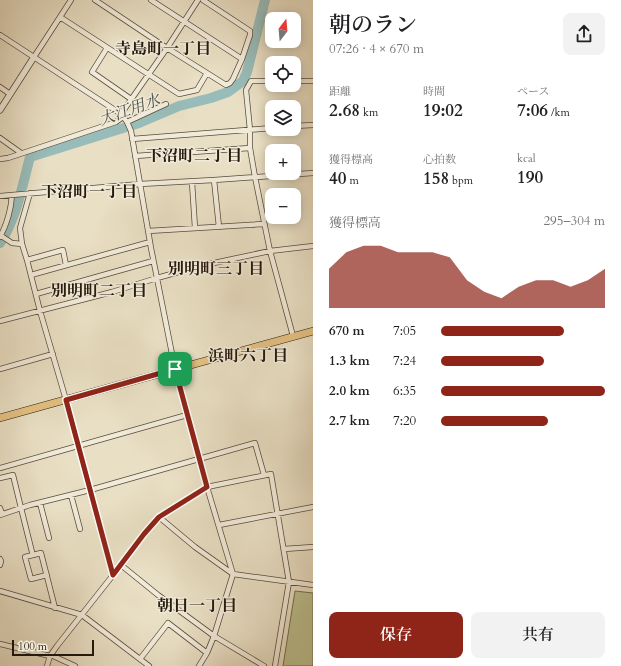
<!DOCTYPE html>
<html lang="ja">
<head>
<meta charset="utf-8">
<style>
  :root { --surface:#fff; --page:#f2f2f2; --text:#202124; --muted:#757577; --accent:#8f2418 }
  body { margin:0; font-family:Cardo,"Noto Serif JP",serif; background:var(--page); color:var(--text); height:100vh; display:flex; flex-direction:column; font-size:15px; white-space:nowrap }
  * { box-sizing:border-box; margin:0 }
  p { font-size:13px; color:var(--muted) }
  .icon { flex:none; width:22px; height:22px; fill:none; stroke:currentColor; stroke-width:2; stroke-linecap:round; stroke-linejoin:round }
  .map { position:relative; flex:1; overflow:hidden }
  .sheet { display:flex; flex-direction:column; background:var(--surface); width:308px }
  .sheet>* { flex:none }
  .needle { width:26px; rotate:16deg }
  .tools { position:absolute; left:265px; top:12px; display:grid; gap:8px }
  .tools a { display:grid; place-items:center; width:36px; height:36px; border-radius:8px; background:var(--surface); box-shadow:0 2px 10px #0003; font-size:20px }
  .scale { position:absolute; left:12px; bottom:10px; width:82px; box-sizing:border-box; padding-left:4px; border:2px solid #261b0d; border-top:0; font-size:11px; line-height:14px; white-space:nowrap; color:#261b0d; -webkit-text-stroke:3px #f1ead9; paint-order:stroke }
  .pin { position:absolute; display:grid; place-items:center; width:34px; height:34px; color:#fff; margin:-17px; border-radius:8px; box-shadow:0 2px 6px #0006 }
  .round { display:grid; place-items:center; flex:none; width:42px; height:42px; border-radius:8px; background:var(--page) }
  .head { display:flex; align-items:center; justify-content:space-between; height:68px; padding:0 16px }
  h1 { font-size:22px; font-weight:600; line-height:30px }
  .metrics { display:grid; grid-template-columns:repeat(3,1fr); gap:6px; height:68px; padding:4px 16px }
  .metrics div { display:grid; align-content:center }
  .metrics b { font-size:17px; font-weight:600 }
  .metrics small { font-size:11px; font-weight:400 }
  .metrics p { font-size:11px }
  .chart { height:112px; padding:8px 16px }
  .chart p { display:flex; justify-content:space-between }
  .chart svg { width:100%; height:72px; margin-top:4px; fill:var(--accent); opacity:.7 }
  .button { display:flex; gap:8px; margin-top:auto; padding:8px 16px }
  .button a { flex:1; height:46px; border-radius:8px; background:var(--accent); color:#fff; font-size:16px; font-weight:600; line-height:46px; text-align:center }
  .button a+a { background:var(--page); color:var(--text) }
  ul { padding:0 16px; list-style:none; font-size:13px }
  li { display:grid; grid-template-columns:64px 48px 1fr; align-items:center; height:30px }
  li i { height:10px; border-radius:5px; background:var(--accent) }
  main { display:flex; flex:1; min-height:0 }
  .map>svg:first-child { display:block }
  .green { fill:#bcc090; stroke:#716e4e }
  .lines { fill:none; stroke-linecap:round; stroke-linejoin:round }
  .river { stroke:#98bcb9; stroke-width:10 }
  .minor-casing { stroke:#574c3b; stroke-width:6 }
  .tertiary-casing { stroke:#574c3b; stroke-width:7 }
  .primary-casing { stroke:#261b0d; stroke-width:8 }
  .minor { stroke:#f1ead9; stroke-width:4.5 }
  .tertiary { stroke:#f1ead9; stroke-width:5.5 }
  .primary { stroke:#e4c082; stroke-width:7 }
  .route-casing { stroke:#fff; stroke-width:8 }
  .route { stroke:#8f2418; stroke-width:5 }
  .labels { text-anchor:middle; stroke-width:3; stroke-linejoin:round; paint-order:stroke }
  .neighbourhood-label { font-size:16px; font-weight:bold; fill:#261b0d; stroke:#f1ead9 }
  .water-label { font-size:16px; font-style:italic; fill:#4e5349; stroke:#f1ead9 }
</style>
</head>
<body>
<main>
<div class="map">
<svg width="313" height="666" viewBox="0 0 313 666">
  <rect width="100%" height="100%" fill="#e9dfc4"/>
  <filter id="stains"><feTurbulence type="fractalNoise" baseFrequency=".005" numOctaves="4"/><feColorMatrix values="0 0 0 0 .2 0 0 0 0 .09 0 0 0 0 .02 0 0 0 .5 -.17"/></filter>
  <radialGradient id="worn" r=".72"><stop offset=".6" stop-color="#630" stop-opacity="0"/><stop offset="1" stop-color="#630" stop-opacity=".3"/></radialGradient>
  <path class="green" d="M295 591 313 593V666H283Z"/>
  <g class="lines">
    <path class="river" d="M0 243C17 217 22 187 30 157L139 123 179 106 211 98 228 92 243 81 247 72 265 0"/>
    <defs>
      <path id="minor" d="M95 0 167 48 226 85 230 83 233 79 242 59 250 35V31L203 0
        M151 0 242 59
        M60 17 148 74 179 94 197 90 207 73
        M0 35 121 114 127 122 131 131 151 248 175 369 207 487 233 574 214 636 207 653 199 666
        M107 48 92 72 131 99
        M34 57 71 0
        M272 81H251L246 90 250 130V148L255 177 270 251 293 336
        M294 81H313
        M0 87 10 94
        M121 114 167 48 198 0
        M127 122 166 104
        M294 126 313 125
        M0 138 21 153
        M132 139 272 128
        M135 156 250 148
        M0 159 8 158 116 122 123 117
        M214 180 219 227
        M192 182 195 228
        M0 196 140 184 214 180 313 173
        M148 231 264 224
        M0 235 12 243 22 244 27 260 40 311 66 400 113 575
        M0 237C7 224 11 209 12 195
        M22 244 20 228 30 193
        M27 260 63 250 66 265
        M31 275 150 242
        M36 294 153 261
        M0 321 112 292 157 278 200 266 270 251 313 246
        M0 369 53 354
        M0 468 187 415
        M0 478 13 475 21 508
        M71 495 80 529
        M40 503 49 538
        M0 508 2 514
        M21 508 32 552
        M0 515 30 505 90 490 255 443 264 475
        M159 517 195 547 233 574 313 585
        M219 525 313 507
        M284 549 313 547
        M0 559 1 561 0 565
        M121 565 158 595 214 636 264 666
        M47 575 31 579 25 557 41 553 55 608
        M0 591 82 615 149 666
        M0 644 50 656
        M51 655 75 666
        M140 659 168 623 207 653
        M47 666 50 656 57 646 121 565 144 535 159 517 207 487 271 474 289 582 275 666"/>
      <path id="tertiary" d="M0 110 34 57"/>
      <path id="primary" d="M0 418 313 331"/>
    </defs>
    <use href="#minor" class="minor-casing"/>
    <use href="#tertiary" class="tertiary-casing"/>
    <use href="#primary" class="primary-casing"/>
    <use href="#minor" class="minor"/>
    <use href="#tertiary" class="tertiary"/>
    <use href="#primary" class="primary"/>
  </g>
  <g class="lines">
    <defs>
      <path id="route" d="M175 369 207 487 159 517 144 534 113 575 66 400Z"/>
    </defs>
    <use href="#route" class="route-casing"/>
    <use href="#route" class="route"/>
  </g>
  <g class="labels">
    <g class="neighbourhood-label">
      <text x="163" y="54">寺島町一丁目</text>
      <text x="194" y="161">下沼町二丁目</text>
      <text x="89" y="197">下沼町一丁目</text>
      <text x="216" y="274">別明町三丁目</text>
      <text x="99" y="296">別明町二丁目</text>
      <text x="248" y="361">浜町六丁目</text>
      <text x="197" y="611">朝日一丁目</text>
    </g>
    <g class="water-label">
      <text transform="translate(129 109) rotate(-20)" y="6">大江用水</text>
    </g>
  </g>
  <rect width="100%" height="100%" filter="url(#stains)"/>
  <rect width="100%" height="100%" fill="url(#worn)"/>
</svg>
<div class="tools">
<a><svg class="needle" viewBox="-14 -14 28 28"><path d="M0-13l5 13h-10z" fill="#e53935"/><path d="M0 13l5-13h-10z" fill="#757577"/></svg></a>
<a><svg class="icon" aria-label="locate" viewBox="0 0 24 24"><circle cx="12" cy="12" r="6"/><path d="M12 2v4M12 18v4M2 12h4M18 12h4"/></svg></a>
<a><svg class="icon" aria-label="layers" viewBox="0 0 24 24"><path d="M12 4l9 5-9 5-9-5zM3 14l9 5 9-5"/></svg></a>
<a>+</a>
<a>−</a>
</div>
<div class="scale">100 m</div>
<div class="pin" style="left:175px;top:369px;background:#1e9e55"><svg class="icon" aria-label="arrive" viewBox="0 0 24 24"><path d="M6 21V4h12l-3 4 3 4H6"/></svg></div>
</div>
<section class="sheet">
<div class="head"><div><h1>朝のラン</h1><p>07:26 · 4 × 670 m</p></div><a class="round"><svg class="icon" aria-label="share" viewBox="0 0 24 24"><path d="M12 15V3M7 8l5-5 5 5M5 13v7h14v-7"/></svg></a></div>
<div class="metrics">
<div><p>距離</p><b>2.68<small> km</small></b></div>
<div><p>時間</p><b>19:02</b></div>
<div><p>ペース</p><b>7:06<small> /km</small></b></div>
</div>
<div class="metrics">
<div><p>獲得標高</p><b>40<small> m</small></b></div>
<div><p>心拍数</p><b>158<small> bpm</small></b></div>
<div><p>kcal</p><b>190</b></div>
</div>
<div class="chart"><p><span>獲得標高</span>295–304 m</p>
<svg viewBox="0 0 160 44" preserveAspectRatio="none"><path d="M0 44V20L10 10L20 6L30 6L40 10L50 10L60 10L70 13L80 27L90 34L100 38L110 31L120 27L130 27L140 31L150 27L160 20V44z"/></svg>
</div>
<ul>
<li><b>670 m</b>7:05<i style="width:75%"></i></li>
<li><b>1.3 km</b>7:24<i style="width:63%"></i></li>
<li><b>2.0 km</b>6:35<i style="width:100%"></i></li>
<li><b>2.7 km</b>7:20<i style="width:65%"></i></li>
</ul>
<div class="button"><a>保存</a><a>共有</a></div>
</section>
</main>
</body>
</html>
